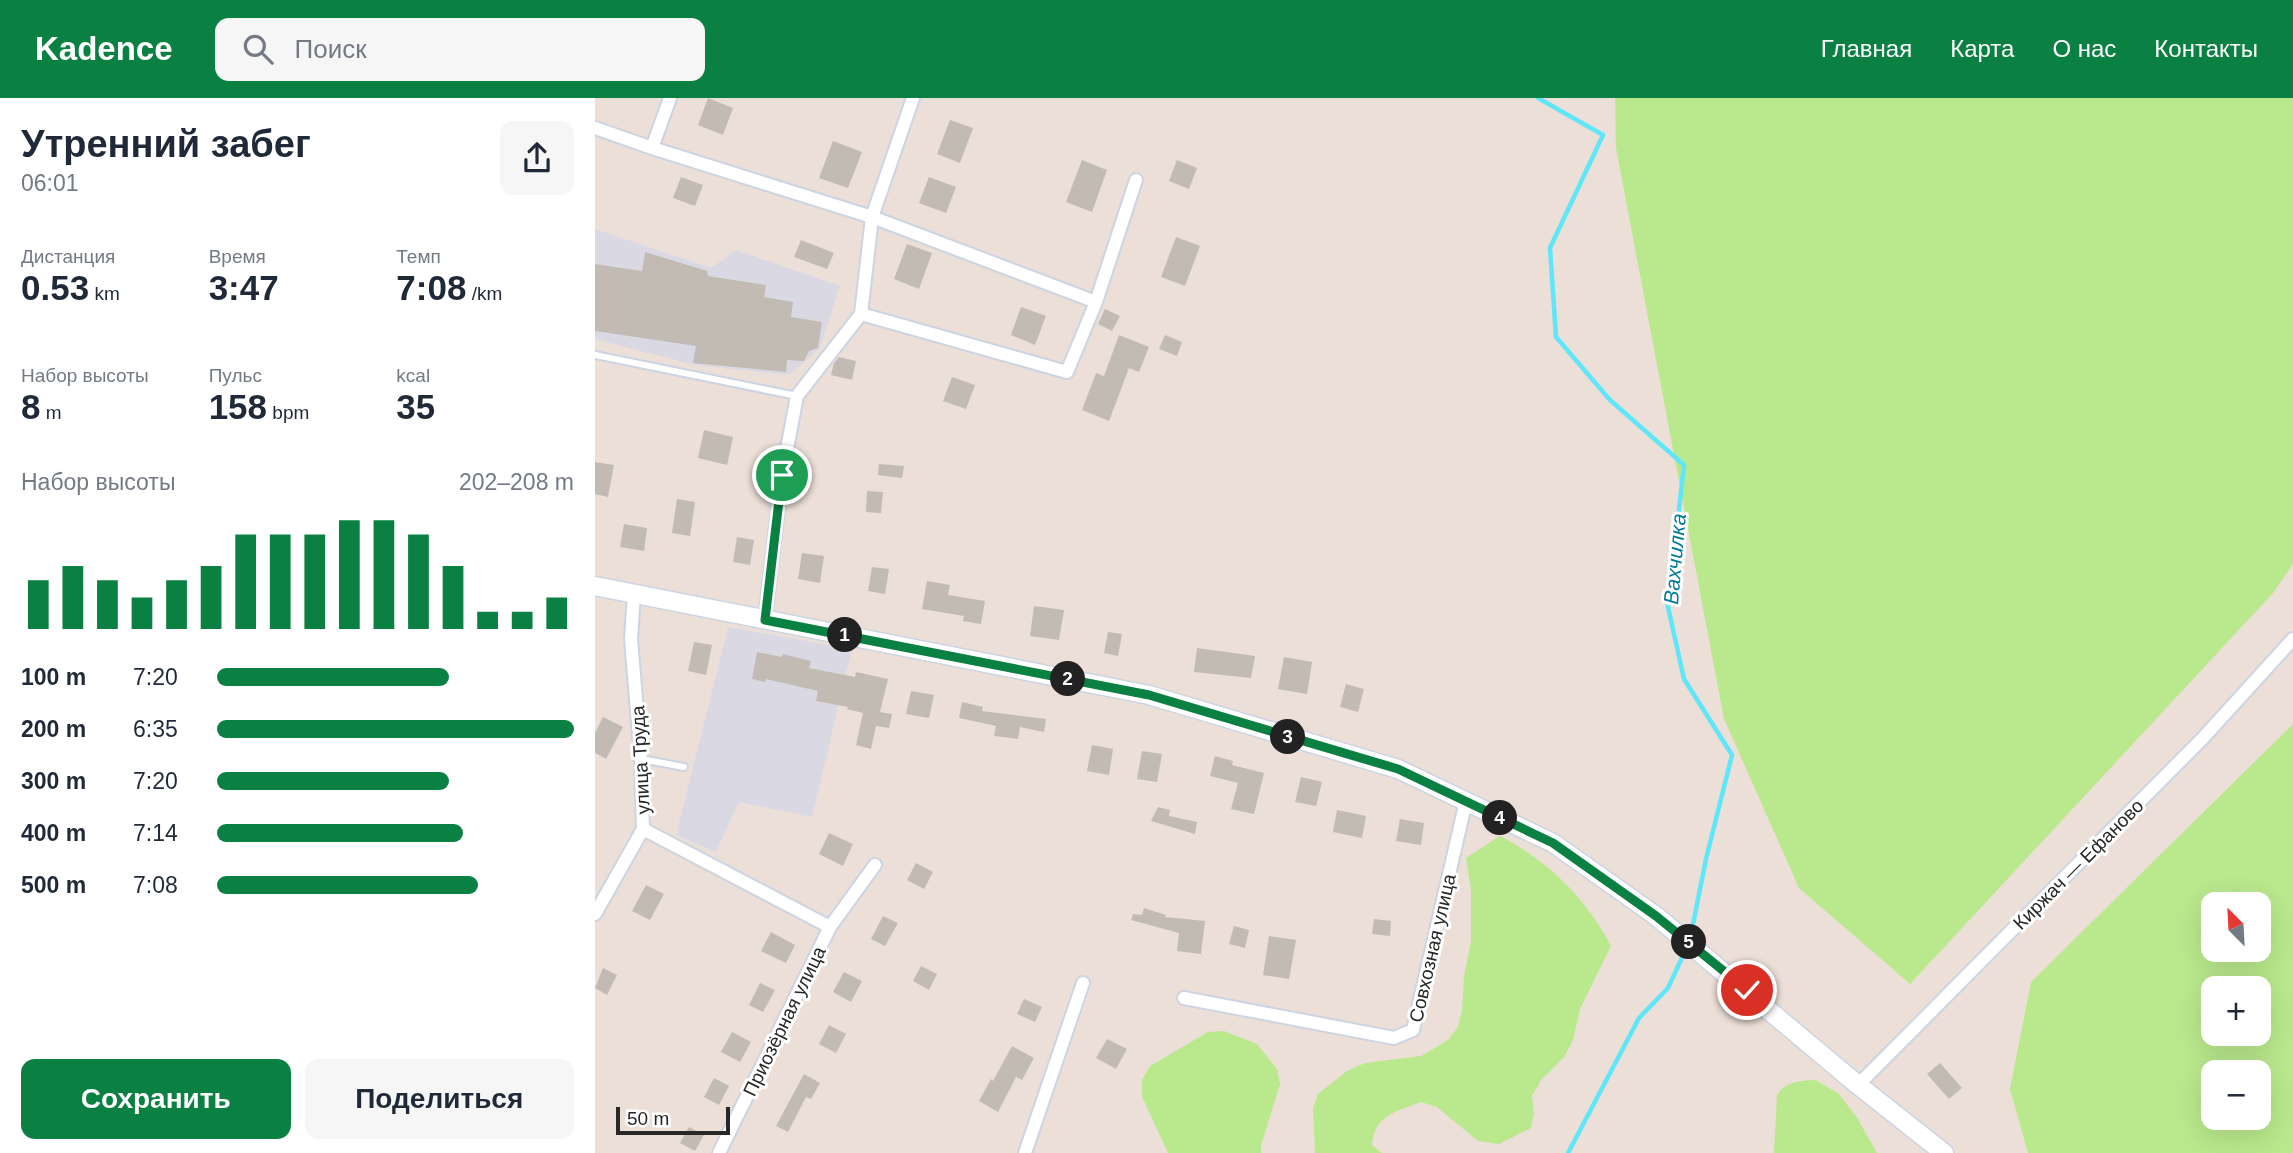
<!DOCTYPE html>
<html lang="ru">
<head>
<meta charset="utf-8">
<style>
  :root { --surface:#fff; --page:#f6f6f7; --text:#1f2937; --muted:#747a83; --accent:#0b8043 }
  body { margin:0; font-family:Helvetica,sans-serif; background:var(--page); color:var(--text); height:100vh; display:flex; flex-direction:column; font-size:26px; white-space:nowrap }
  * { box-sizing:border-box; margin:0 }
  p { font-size:23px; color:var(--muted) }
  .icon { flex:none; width:38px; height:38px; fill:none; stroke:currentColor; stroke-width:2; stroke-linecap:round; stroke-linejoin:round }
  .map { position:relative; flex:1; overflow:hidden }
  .details { display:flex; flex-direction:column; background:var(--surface); width:595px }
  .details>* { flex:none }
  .needle { width:46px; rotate:336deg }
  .controls { position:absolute; left:1606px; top:794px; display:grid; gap:14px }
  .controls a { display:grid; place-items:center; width:70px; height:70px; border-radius:14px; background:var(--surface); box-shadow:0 7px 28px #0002; font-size:35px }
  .scale { position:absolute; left:21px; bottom:18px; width:114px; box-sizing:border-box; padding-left:7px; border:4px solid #272727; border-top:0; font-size:19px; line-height:24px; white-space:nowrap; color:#272727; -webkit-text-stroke:5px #fff; paint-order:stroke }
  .pin { position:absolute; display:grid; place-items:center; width:60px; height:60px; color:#fff; margin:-30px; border:4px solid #fff; border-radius:50%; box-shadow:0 2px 7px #0007 }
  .km { position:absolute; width:35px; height:35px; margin:-18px; border-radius:50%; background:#222; color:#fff; font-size:19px; line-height:35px; text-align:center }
  .round { display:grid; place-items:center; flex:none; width:74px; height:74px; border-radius:14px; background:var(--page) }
  .overview { display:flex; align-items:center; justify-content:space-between; height:119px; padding:0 21px }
  h1 { font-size:38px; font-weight:600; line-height:52px }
  .stats { display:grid; grid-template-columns:repeat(3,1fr); gap:10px; height:119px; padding:7px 21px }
  .stats div { display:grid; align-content:center }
  .stats b { font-size:35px; font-weight:600 }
  .stats small { font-size:19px; font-weight:400 }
  .stats p { font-size:19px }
  .chart { height:196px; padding:14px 21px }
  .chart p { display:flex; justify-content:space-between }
  .chart svg { width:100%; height:126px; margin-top:7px; stroke:var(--accent); stroke-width:6 }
  .action { display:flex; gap:14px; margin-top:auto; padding:14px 21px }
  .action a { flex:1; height:80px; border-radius:14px; background:var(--accent); color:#fff; font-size:28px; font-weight:600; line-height:80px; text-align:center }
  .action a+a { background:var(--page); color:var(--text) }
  ul { padding:0 21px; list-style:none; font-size:23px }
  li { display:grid; grid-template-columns:112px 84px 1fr; align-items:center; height:52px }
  li i { height:18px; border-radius:9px; background:var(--accent) }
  header { display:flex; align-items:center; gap:42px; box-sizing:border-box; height:98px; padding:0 35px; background:var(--accent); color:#fff }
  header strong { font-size:33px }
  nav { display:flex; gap:38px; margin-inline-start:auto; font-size:24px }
  .search { width:490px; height:63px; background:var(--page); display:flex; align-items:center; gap:18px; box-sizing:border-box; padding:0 24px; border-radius:14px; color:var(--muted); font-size:26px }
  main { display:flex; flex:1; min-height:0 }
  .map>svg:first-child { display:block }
  .industrial { fill:#dad9e3 }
  .green { fill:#bae88d; fill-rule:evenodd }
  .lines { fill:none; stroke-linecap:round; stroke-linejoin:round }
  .stream { stroke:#5fe7f9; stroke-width:4.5 }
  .building { fill:#c2bbb3 }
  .lane-casing { stroke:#ccd4e2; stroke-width:10 }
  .street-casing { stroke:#ccd4e2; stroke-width:16 }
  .secondary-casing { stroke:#ccd4e2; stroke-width:21 }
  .lane { stroke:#fff; stroke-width:6 }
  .street { stroke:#fff; stroke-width:12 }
  .secondary { stroke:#fff; stroke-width:18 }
  .route-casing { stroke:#fff; stroke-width:14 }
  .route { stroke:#0b8043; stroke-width:9 }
  .labels { text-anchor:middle; stroke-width:6; stroke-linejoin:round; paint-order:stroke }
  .street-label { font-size:19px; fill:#272727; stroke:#fff }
  .water-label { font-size:21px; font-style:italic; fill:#037c9a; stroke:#fff }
</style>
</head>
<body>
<header>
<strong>Kadence</strong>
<div class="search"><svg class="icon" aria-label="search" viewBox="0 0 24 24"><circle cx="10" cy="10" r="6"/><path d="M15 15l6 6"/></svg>Поиск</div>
<nav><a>Главная</a><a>Карта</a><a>О нас</a><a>Контакты</a></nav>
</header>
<main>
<section class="details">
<div class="overview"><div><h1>Утренний забег</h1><p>06:01</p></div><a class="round"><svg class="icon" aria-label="share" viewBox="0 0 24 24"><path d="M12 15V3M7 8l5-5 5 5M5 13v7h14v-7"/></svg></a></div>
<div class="stats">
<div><p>Дистанция</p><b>0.53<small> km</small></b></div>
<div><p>Время</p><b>3:47</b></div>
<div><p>Темп</p><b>7:08<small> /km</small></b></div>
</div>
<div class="stats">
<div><p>Набор высоты</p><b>8<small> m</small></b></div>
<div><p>Пульс</p><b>158<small> bpm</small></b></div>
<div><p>kcal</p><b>35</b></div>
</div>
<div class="chart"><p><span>Набор высоты</span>202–208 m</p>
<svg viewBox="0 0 160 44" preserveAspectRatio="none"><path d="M5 44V27M15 44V22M25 44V27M35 44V33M45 44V27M55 44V22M65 44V11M75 44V11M85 44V11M95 44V6M105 44V6M115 44V11M125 44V22M135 44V38M145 44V38M155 44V33"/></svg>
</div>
<ul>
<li><b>100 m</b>7:20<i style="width:65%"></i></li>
<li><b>200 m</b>6:35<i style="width:100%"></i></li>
<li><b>300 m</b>7:20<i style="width:65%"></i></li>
<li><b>400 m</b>7:14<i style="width:69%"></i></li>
<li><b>500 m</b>7:08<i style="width:73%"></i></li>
</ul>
<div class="action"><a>Сохранить</a><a>Поделиться</a></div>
</section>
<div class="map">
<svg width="1698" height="1055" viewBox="0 0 1698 1055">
  <rect width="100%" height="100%" fill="#ecdfd7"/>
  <path class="industrial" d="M0 131 116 170 141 152 245 188 225 250 194 277 100 267 0 241Z
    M133 529 257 551 217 719 144 704 121 754 81 737Z"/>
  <path class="green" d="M1020 0H1698V466L1678 495 1315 886 1204 790 1129 621 1021 50Z
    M1698 626V1055H1433L1415 991 1436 884ZM1619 807H1664V852H1619ZM1619 891H1664V936H1619ZM1619 975H1664V1020H1619Z
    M905 738C953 763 991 800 1016 848L985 911 978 942 969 959 946 982 937 998 939 1015 936 1030 904 1046 883 1043 842 1009 826 1004C801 1014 779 1017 777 1047L787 1055H720L718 1010 723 996 752 973 770 965 826 958 853 942 863 929 867 913 869 878 876 843V792L871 760Z
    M629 933 662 946 682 971 685 986 666 1048V1055H573L547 999V982L555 968 613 934Z
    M1220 982 1243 995 1261 1018 1282 1055H1179L1182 997C1191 983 1205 983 1220 982Z"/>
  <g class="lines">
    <path class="stream" d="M943 0 1008 37 955 150 961 239 1015 302 1089 367 1073 509 1089 581 1137 657 1111 761 1095 841
      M973 1055 1044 920 1073 890 1092 849"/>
  </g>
  <path class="building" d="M113 0 138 10 128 37 103 27Z
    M355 22 378 30 365 65 342 56Z
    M238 43 267 54 253 90 224 80Z
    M487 62 512 72 497 114 471 104Z
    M582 62 602 70 594 91 574 83Z
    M86 79 108 87 100 108 78 100Z
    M334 79 361 89 351 115 324 105Z
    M581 139 605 148 590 188 566 179Z
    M206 142 239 155 232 171 199 159Z
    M312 146 337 155 324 191 299 181Z
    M50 154 112 173 113 178 171 187 169 199 198 204 196 219 227 224 223 250 214 253 209 263 192 262 191 274 98 265 101 248 0 233V166L47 173Z
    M426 209 451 218 440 247 416 237Z
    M510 211 525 218 517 233 503 226Z
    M524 237 554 249 544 274 534 270 514 323 487 312 501 275 509 278Z
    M570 237 587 244 582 258 564 251Z
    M244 259 261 263 257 282 236 277 239 265Z
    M357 279 380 287 371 311 348 303Z
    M109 332 138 339 132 367 103 360Z
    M0 364 19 367 13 399 0 396Z
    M284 366 309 368 307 380 283 377Z
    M272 393 288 394 286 415 271 414Z
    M82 401 100 404 95 438 77 435Z
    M29 426 52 430 49 453 25 449Z
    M142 439 159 442 155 467 138 464Z
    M207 455 229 458 225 485 203 481Z
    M277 469 294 471 290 496 273 493Z
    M332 483 355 487 353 497 390 503 386 526 368 523 369 518 327 511Z
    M439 508 469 512 464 542 435 538Z
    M513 534 527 536 523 558 509 555Z
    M99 544 117 547 111 577 93 573Z
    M602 550 660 558 656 580 599 574Z
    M162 554 187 559 188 556 216 563 214 570 260 579 261 574 293 581 285 614 297 616 294 630 281 628 276 651 261 647 268 615 252 611 253 609 221 603 223 593 171 581 170 584 157 581Z
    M689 559 717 564 712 596 683 591Z
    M751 586 769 591 763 614 745 609Z
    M316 593 339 597 334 620 311 616Z
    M367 604 388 609 387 613 451 621 449 634 425 629 423 641 399 638 401 628 364 620Z
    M8 619 28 629 11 661 0 655V635Z
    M497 647 518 651 514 677 492 673Z
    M547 653 567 656 562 684 542 681Z
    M620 658 638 663 637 667 669 675 659 716 636 711 643 685 615 678Z
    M706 679 727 684 721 708 700 704Z
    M563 709 575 712 574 718 602 724 600 736 556 723Z
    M742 712 771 718 767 740 738 734Z
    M805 721 829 725 826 747 801 743Z
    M234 735 258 746 248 768 224 756Z
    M321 765 338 774 329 791 312 782Z
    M51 787 69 796 55 822 37 813Z
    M549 810 571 817 570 819 610 823 606 856 582 853 584 835 536 822 538 816 547 817Z
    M288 818 303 825 290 848 276 841Z
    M779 821 796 823 795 838 777 836Z
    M639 828 654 832 650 850 634 846Z
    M176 834 200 847 191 865 166 853Z
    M674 838 701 842 694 881 668 877Z
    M326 868 342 876 334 892 318 883Z
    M8 870 22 877 12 897 0 890Z
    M249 874 267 883 256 904 238 894Z
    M165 885 180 892 168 914 154 907Z
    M429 901 447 909 440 924 422 916Z
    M234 927 251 936 241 955 224 946Z
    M137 934 156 944 145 964 126 954Z
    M512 941 532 951 521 971 501 960Z
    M417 948 439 960 427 982 421 979 403 1014 384 1003 396 981 398 983Z
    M1345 965 1367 990 1354 1001 1332 976Z
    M209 976 225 985 216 1001 211 999 193 1034 181 1028Z
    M119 980 134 988 124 1007 109 999Z
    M94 1029 109 1037 100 1053 85 1045Z"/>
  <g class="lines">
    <defs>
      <path id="lane" d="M0 257 202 298
        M46 661 89 669"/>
      <path id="street" d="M0 30 57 50 277 119 501 204 541 82
        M57 50 75 0
        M266 216 472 274 501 204
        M266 216 277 119 318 0
        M170 521 187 377 202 298 266 216
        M48 731 235 829 124 1055
        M0 816 48 731 46 661 36 541 39 496
        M235 829 280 767
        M589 900 799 940 818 932 871 703
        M1263 987 1608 640 1698 541
        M430 1055 488 885"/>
      <path id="secondary" d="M0 488 554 597 803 671 958 745 1061 818 1263 987 1349 1055"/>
    </defs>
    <use href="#lane" class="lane-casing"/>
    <use href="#street" class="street-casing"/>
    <use href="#secondary" class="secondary-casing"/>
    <use href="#lane" class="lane"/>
    <use href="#street" class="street"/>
    <use href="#secondary" class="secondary"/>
  </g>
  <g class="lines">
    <defs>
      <path id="route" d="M187 377 170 522 554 597 803 671 958 745 1061 818 1152 892"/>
    </defs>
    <use href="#route" class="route-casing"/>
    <use href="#route" class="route"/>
  </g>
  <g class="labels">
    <g class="street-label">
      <text transform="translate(45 662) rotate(-93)" y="7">улица Труда</text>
      <text transform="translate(1483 766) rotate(-45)" y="7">Киржач — Ефаново</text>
      <text transform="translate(837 850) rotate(-77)" y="7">Совхозная улица</text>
      <text transform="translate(189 923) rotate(-64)" y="7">Приозёрная улица</text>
    </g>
    <g class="water-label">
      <text transform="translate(1080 461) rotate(-85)" y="7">Вахчилка</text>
    </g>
  </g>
</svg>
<div class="controls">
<a><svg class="needle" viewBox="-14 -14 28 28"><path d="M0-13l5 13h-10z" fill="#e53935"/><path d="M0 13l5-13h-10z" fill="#747a83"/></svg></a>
<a>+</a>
<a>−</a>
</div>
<div class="scale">50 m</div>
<div class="pin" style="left:187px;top:377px;background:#1e9e55"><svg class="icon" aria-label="arrive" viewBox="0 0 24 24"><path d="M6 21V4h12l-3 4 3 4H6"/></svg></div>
<div class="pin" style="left:1152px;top:892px;background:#d93025"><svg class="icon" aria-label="check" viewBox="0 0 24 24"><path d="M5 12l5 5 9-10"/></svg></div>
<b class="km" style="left:250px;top:537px">1</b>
<b class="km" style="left:473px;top:581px">2</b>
<b class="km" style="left:693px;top:639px">3</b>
<b class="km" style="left:905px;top:720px">4</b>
<b class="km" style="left:1094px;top:844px">5</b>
</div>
</main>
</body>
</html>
